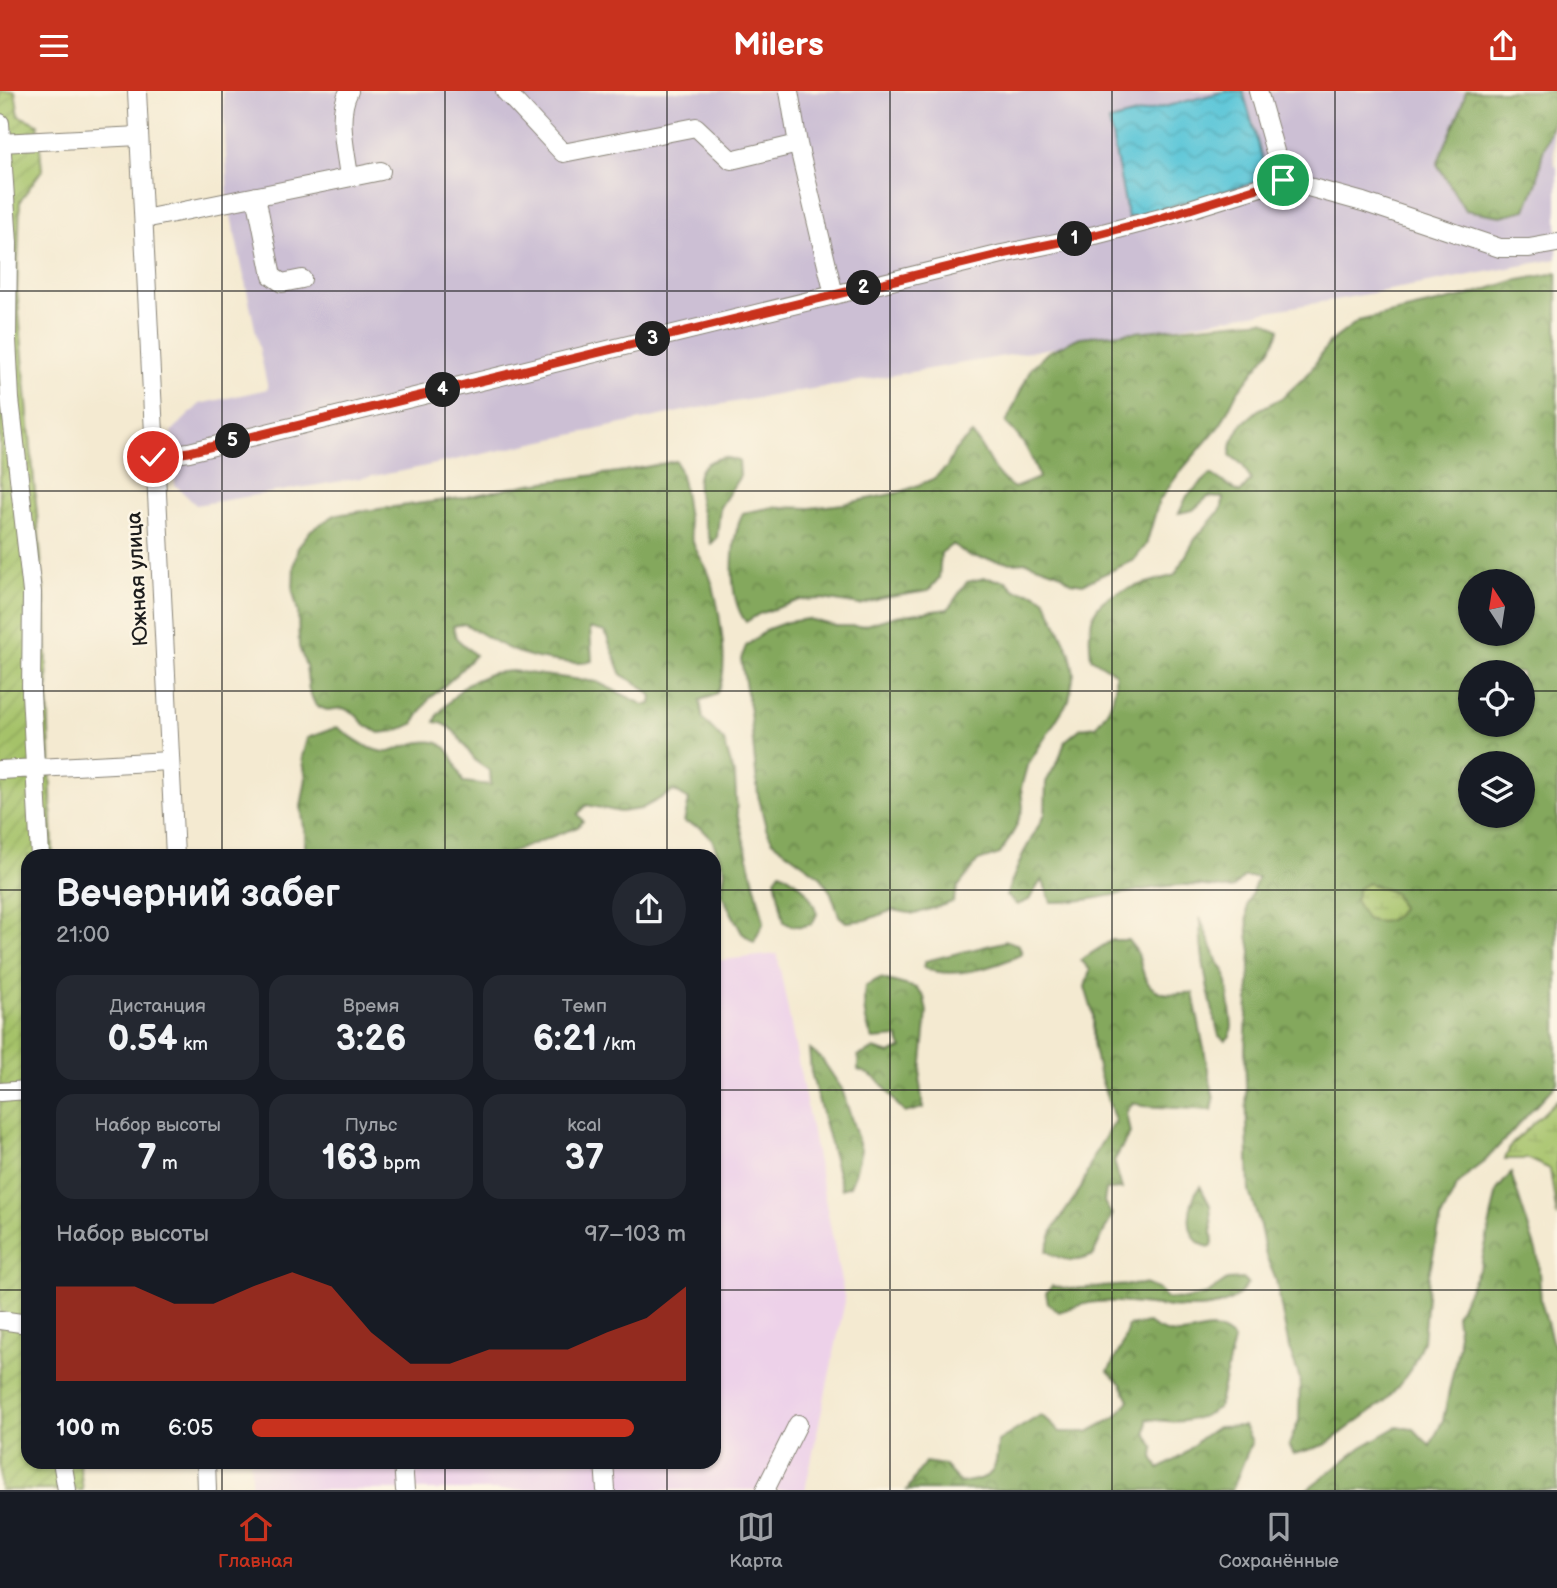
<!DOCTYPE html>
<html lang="ru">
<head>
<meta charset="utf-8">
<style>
  :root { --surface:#171b24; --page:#242831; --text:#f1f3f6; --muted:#9ea1a6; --line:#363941; --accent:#c8321e }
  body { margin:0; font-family:"Balsamiq Sans",sans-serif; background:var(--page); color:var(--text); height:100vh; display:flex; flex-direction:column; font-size:26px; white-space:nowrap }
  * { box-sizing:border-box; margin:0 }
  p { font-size:23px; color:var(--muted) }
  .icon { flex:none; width:38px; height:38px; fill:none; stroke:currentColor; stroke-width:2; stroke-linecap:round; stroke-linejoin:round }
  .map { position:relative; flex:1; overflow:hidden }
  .details { position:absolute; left:21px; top:758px; width:700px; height:620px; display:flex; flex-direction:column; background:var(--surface); border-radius:21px; box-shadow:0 2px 5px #0004 }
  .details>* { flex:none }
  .needle { width:46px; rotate:348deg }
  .fabs { position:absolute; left:1458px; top:478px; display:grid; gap:14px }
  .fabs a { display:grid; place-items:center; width:77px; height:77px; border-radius:50%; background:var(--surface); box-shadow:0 2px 5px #0004; font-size:35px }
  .pin { position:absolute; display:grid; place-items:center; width:60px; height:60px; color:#fff; margin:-30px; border:4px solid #fff; border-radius:50%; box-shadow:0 2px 7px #0007 }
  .km { position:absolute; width:35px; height:35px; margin:-18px; border-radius:50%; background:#222; color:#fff; font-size:19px; line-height:35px; text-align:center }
  .round { display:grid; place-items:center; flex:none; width:74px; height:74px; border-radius:37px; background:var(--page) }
  .summary { display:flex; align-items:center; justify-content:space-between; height:119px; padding:0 35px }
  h1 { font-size:38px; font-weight:700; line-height:52px }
  .figures { display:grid; grid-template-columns:repeat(3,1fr); gap:10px; height:119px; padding:7px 35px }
  .figures div { display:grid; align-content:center; border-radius:18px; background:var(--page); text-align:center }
  .figures b { font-size:35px; font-weight:700 }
  .figures small { font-size:19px; font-weight:400 }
  .figures p { font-size:19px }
  .chart { height:196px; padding:14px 35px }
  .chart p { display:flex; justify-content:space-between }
  .chart svg { width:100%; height:126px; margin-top:7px; fill:var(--accent); opacity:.7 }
  ul { padding:0 35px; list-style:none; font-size:23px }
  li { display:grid; grid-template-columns:112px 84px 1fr; align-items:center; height:52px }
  li i { height:18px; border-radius:9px; background:var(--accent) }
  header { display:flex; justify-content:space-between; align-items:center; height:91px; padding:0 35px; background:var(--accent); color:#fff; font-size:32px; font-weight:700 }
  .tabs { display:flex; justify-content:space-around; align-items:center; height:98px; border-top:2px solid var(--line); background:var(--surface); font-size:19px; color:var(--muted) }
  .tabs a { display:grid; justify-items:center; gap:4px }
  .tabs .on { color:var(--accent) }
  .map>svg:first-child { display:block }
  .built { fill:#edd1e9 }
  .industrial { fill:#ccbfd4 }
  .forest { fill:url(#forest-crowns); stroke:#50623c; stroke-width:2; fill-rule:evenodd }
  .wetland { fill:url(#wetland-marsh); stroke:#606f42; stroke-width:2 }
  .garden { fill:url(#garden-furrows); stroke:#606f42; stroke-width:2 }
  .water { fill:url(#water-waves); stroke:#3c717a; stroke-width:2 }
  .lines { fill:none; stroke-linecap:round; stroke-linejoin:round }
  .minor-casing { stroke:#888376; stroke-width:20 }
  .minor { stroke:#fff; stroke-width:18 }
  .route-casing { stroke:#fff; stroke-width:14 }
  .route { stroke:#c8321e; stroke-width:9 }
  .grid { fill:none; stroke:#1c1c1c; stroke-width:2; stroke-opacity:0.55 }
  .labels { text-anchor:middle; stroke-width:5; stroke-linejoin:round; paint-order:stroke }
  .street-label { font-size:21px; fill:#1c1c1c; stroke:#fcf5e5 }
</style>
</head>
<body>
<header><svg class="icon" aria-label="menu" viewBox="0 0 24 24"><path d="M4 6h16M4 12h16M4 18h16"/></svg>Milers<svg class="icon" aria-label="share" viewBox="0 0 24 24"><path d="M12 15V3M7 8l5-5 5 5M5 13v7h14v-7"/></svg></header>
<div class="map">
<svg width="1557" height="1399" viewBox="0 0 1557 1399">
  <defs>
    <pattern id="forest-crowns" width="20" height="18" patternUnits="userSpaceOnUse" patternTransform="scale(1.75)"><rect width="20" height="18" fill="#84a85d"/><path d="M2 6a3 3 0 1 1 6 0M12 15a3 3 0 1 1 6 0" fill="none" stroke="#6b884c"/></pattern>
    <pattern id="wetland-marsh" width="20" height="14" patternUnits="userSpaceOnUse" patternTransform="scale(1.75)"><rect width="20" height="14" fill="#a5c269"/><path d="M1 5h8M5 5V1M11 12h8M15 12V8" fill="none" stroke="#8da65a"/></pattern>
    <pattern id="garden-furrows" width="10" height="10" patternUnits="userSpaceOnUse" patternTransform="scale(1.75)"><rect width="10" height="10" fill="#a5c269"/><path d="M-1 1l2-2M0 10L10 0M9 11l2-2" fill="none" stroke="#8da65a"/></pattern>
    <pattern id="water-waves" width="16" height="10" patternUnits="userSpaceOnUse" patternTransform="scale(1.75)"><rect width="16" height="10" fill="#5cc6d8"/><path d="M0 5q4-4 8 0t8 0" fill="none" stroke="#4faab9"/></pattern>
  </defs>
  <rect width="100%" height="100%" fill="#fcf5e5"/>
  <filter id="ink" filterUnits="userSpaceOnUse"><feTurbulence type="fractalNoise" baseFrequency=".0143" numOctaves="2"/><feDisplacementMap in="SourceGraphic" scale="14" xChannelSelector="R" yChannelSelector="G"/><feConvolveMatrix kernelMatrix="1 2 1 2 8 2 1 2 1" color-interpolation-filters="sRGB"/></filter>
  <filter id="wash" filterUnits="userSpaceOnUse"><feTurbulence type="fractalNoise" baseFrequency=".00686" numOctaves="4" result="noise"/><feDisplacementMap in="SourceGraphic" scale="28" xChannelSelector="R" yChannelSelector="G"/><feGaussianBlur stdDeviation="1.57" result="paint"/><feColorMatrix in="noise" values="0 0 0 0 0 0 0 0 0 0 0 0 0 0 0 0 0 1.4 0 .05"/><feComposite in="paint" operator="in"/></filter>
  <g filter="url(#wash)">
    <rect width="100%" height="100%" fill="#f4ead1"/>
    <path class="built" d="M777 863 845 1210 805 1399H252L250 1370H714V870Z"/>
    <path class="industrial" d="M223 0H1550L1555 75H1557V168L1351 206 688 319 403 380 196 414 175 394 172 340 200 313 268 298 228 111Z"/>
    <path class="forest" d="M1466 0H1556L1557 2V20L1542 64 1537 91 1526 119 1501 125 1465 119 1437 73 1459 22Z
      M1557 182V992L1485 1070 1469 1082 1457 1095 1441 1127 1429 1184 1423 1250 1412 1276 1401 1292 1385 1310 1325 1354 1294 1363 1289 1354 1299 1329 1300 1288 1289 1257 1276 1189 1266 1165 1259 1130 1249 1101 1245 959 1251 860 1248 844 1247 814 1258 786H1244L1232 798C1215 797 1199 793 1182 794 1138 796 1096 812 1051 811L1042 788 1029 809 1017 814 1006 804 1023 763 1045 723 1046 691 1059 668 1065 650 1081 637 1096 635C1110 618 1117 604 1115 582L1091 567C1089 549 1087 524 1103 510 1114 499 1159 489 1175 484L1195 448 1222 417 1223 407 1208 406 1193 419 1179 422 1187 405 1211 383 1240 402 1251 389 1243 374 1230 364 1232 351 1241 334 1258 319 1282 307 1308 283 1329 252 1358 230 1463 206 1513 190ZM1470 490H1522V542H1470ZM1470 581H1522V634H1470ZM1470 672H1522V724H1470Z
      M1264 229 1280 238 1271 258 1236 303 1221 333 1179 382 1159 410 1146 454 1134 469 1083 493 1071 491 1059 482 1027 471 1012 472 969 465 953 453 941 462 939 487 928 500 883 507 860 514 823 508 800 509 759 523 746 531C727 507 730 449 743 422L774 416 810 417 843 413 901 401 933 388 947 376 955 359 972 343C990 364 990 382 1014 397L1039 387C1032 364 1023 348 1006 332L1031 277 1048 261 1080 246Z
      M724 366 739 370 740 385 720 416 717 447 711 453C706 435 692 398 700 380 705 371 715 368 724 366Z
      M676 370C688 396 684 427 694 454 698 464 705 473 709 483 718 507 731 578 718 600 714 607 706 607 700 609L703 628 724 650 735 687 737 722 764 831 754 851 742 842 721 802 725 780 712 748 701 737 684 731 689 709 674 700 641 718 620 721 587 714 578 723 583 730 578 736 501 765H305V743L301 716 306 687 302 666 307 647 337 636C352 646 367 659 385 661 392 662 399 657 406 655 446 642 449 657 463 691L491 694 490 680C486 677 480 674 476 670 463 656 457 633 435 631L438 623 466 593 492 582 512 580 597 591 644 614 651 613 652 605 641 595 622 584 605 541 590 537 592 570C581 573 575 572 564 571 520 567 502 556 465 533L453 535 456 547 475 564 454 586 429 608 413 633 396 640 379 642 364 633 354 622 343 617 327 619 316 615 309 600 306 575 299 556 298 521 293 500 294 474 298 456 311 439 335 424 460 407 530 393 625 380Z
      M985 487 1006 490 1015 499 1034 502 1045 508 1070 562 1074 582 1069 609 1027 675 1021 697 1023 717 1015 738 1000 763 978 770 958 796 953 811 915 823 893 819 866 829 846 831 839 825 831 802 820 785 773 751 766 737 758 704 750 620 741 568 746 555 768 538 787 531 808 528 836 535H862L896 525 948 518 967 491Z
      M780 781C800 791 811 802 817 823L812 833C802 836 793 837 784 831L775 788Z
      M1200 827 1217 869 1226 883 1232 935 1230 945 1226 949 1219 945C1209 906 1200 867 1200 827Z
      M1112 849H1128C1131 854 1136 858 1138 863 1143 878 1143 895 1160 901 1171 906 1182 900 1193 902L1214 1009 1212 1019 1142 1015 1133 1011 1126 1022 1130 1042 1114 1070 1122 1098 1106 1099 1104 1111 1112 1124C1107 1138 1098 1149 1094 1164 1075 1172 1064 1171 1046 1160L1054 1137 1081 1097 1094 1064 1115 1030 1099 982 1093 952V923L1085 896 1090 879 1081 869Z
      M1007 850 1019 854 1022 863C995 876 951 890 923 876L925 870Z
      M880 887 916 897 924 906 927 921 920 992 923 1017 905 1022C885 1003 888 989 858 979V965L874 958 890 963 902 957 898 946 873 948C864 932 863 913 865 895Z
      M809 958 821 967 842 998 853 1033 861 1059 855 1083 850 1095 842 1098 811 981Z
      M1511 1082 1538 1166 1541 1210 1557 1267V1399H1306L1362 1356 1397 1336 1414 1338 1430 1355 1443 1329 1459 1253 1456 1224 1481 1175 1497 1099Z
      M1200 1095 1210 1114 1213 1152 1210 1156C1182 1152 1187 1112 1200 1095Z
      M1243 1188 1248 1192C1224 1238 1137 1206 1096 1211 1084 1212 1071 1217 1059 1221L1048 1212 1046 1202 1052 1195 1069 1198 1145 1193 1160 1199 1165 1207 1186 1208 1207 1203 1227 1189Z
      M1148 1232C1157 1238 1168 1244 1180 1243 1204 1242 1213 1229 1234 1249L1218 1317C1194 1333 1175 1332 1147 1328L1146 1342 1154 1357 1153 1366 1159 1378 1183 1364 1200 1348 1217 1336 1244 1335 1252 1350 1232 1399H907L925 1371 944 1374 960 1392C994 1386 996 1384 998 1350L1041 1324 1060 1341H1088L1116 1326 1129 1309 1121 1293 1108 1280 1122 1255 1128 1235Z"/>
    <path class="wetland" d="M1368 792 1395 802 1401 817C1393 832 1381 833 1366 828L1355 809 1358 798Z
      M1557 1009V1126L1550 1078 1529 1068H1505L1511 1054Z"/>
    <path class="garden" d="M0 0H15L19 25 38 33 42 79 20 110 17 200 45 512 53 765H28V1370H79L83 1399H0Z"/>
    <path class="water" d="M1226 0H1243L1268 88 1128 127 1109 30Z"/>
  </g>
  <g filter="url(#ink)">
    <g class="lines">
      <defs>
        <path id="minor" d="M137 0 175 765
          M349 0C336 25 346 59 349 86
          M505 0 563 62 696 36 731 69 798 53
          M789 0 798 53 834 204
          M1258 0 1283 89
          M0 32 8 152 7 248 10 308 32 501 31 602 40 765
          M0 52 139 45
          M256 105 272 185 282 192 302 188
          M144 128 381 80
          M153 366 189 361 1002 163 1095 144 1161 127 1283 89 1363 111 1500 157H1529L1557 152
          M0 679 169 670
          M0 1001 28 999
          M0 1229 28 1233
          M62 1370 67 1399
          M206 1370 207 1399
          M403 1370 405 1399
          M604 1370 606 1399
          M765 1399 798 1333"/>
      </defs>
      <use href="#minor" class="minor-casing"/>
      <use href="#minor" class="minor"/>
    </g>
  </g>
  <g class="lines" filter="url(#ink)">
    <defs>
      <path id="route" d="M153 366 189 361 1002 163 1095 144 1161 127 1283 89"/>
    </defs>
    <use href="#route" class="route-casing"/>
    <use href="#route" class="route"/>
  </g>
  <path class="grid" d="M222 0V765M445 0V765M667 0V765M890 0V1399M1112 0V1399M1335 0V1399M0 200H1557M0 400H1557M0 600H1470M1522 600H1557M0 799H28M714 799H1557M0 999H28M714 999H1557M0 1199H28M714 1199H1557M222 1370V1399M445 1370V1399M667 1370V1399"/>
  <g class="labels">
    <g class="street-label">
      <text transform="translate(137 488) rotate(-93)" y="7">Южная улица</text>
    </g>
  </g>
</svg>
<div class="fabs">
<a><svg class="needle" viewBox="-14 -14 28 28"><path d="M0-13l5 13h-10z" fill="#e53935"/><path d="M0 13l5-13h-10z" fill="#9ea1a6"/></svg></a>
<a><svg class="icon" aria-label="locate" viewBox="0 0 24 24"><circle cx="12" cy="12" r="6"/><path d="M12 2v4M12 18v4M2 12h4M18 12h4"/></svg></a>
<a><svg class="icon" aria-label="layers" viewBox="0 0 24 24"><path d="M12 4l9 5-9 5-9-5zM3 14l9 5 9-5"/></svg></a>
</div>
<div class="pin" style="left:1283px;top:89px;background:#1e9e55"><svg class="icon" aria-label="arrive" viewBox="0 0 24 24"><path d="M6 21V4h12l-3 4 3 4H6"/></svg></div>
<div class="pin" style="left:153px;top:366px;background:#d93025"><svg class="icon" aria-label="check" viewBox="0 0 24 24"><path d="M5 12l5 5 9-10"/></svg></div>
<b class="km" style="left:1075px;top:148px">1</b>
<b class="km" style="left:864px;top:197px">2</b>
<b class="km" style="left:653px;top:248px">3</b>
<b class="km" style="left:443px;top:299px">4</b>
<b class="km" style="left:233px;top:350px">5</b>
<section class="details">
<div class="summary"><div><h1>Вечерний забег</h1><p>21:00</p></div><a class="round"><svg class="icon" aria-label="share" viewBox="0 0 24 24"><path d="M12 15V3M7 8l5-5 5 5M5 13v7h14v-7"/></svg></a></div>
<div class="figures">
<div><p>Дистанция</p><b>0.54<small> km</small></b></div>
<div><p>Время</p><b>3:26</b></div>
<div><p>Темп</p><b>6:21<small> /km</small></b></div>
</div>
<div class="figures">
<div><p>Набор высоты</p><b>7<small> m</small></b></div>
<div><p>Пульс</p><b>163<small> bpm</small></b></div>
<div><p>kcal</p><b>37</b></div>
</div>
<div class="chart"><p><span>Набор высоты</span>97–103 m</p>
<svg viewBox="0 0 160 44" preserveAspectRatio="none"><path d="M0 44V11L10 11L20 11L30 17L40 17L50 11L60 6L70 11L80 27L90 38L100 38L110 33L120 33L130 33L140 27L150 22L160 11V44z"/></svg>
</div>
<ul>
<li><b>100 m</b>6:05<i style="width:88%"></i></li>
</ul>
</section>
</div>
<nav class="tabs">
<a class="on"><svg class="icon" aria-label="home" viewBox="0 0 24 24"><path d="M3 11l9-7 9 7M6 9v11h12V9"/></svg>Главная</a>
<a><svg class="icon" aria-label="map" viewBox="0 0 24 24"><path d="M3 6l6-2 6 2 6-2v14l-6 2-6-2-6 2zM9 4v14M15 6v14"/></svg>Карта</a>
<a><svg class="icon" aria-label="saved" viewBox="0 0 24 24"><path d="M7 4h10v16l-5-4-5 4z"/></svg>Сохранённые</a>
</nav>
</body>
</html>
